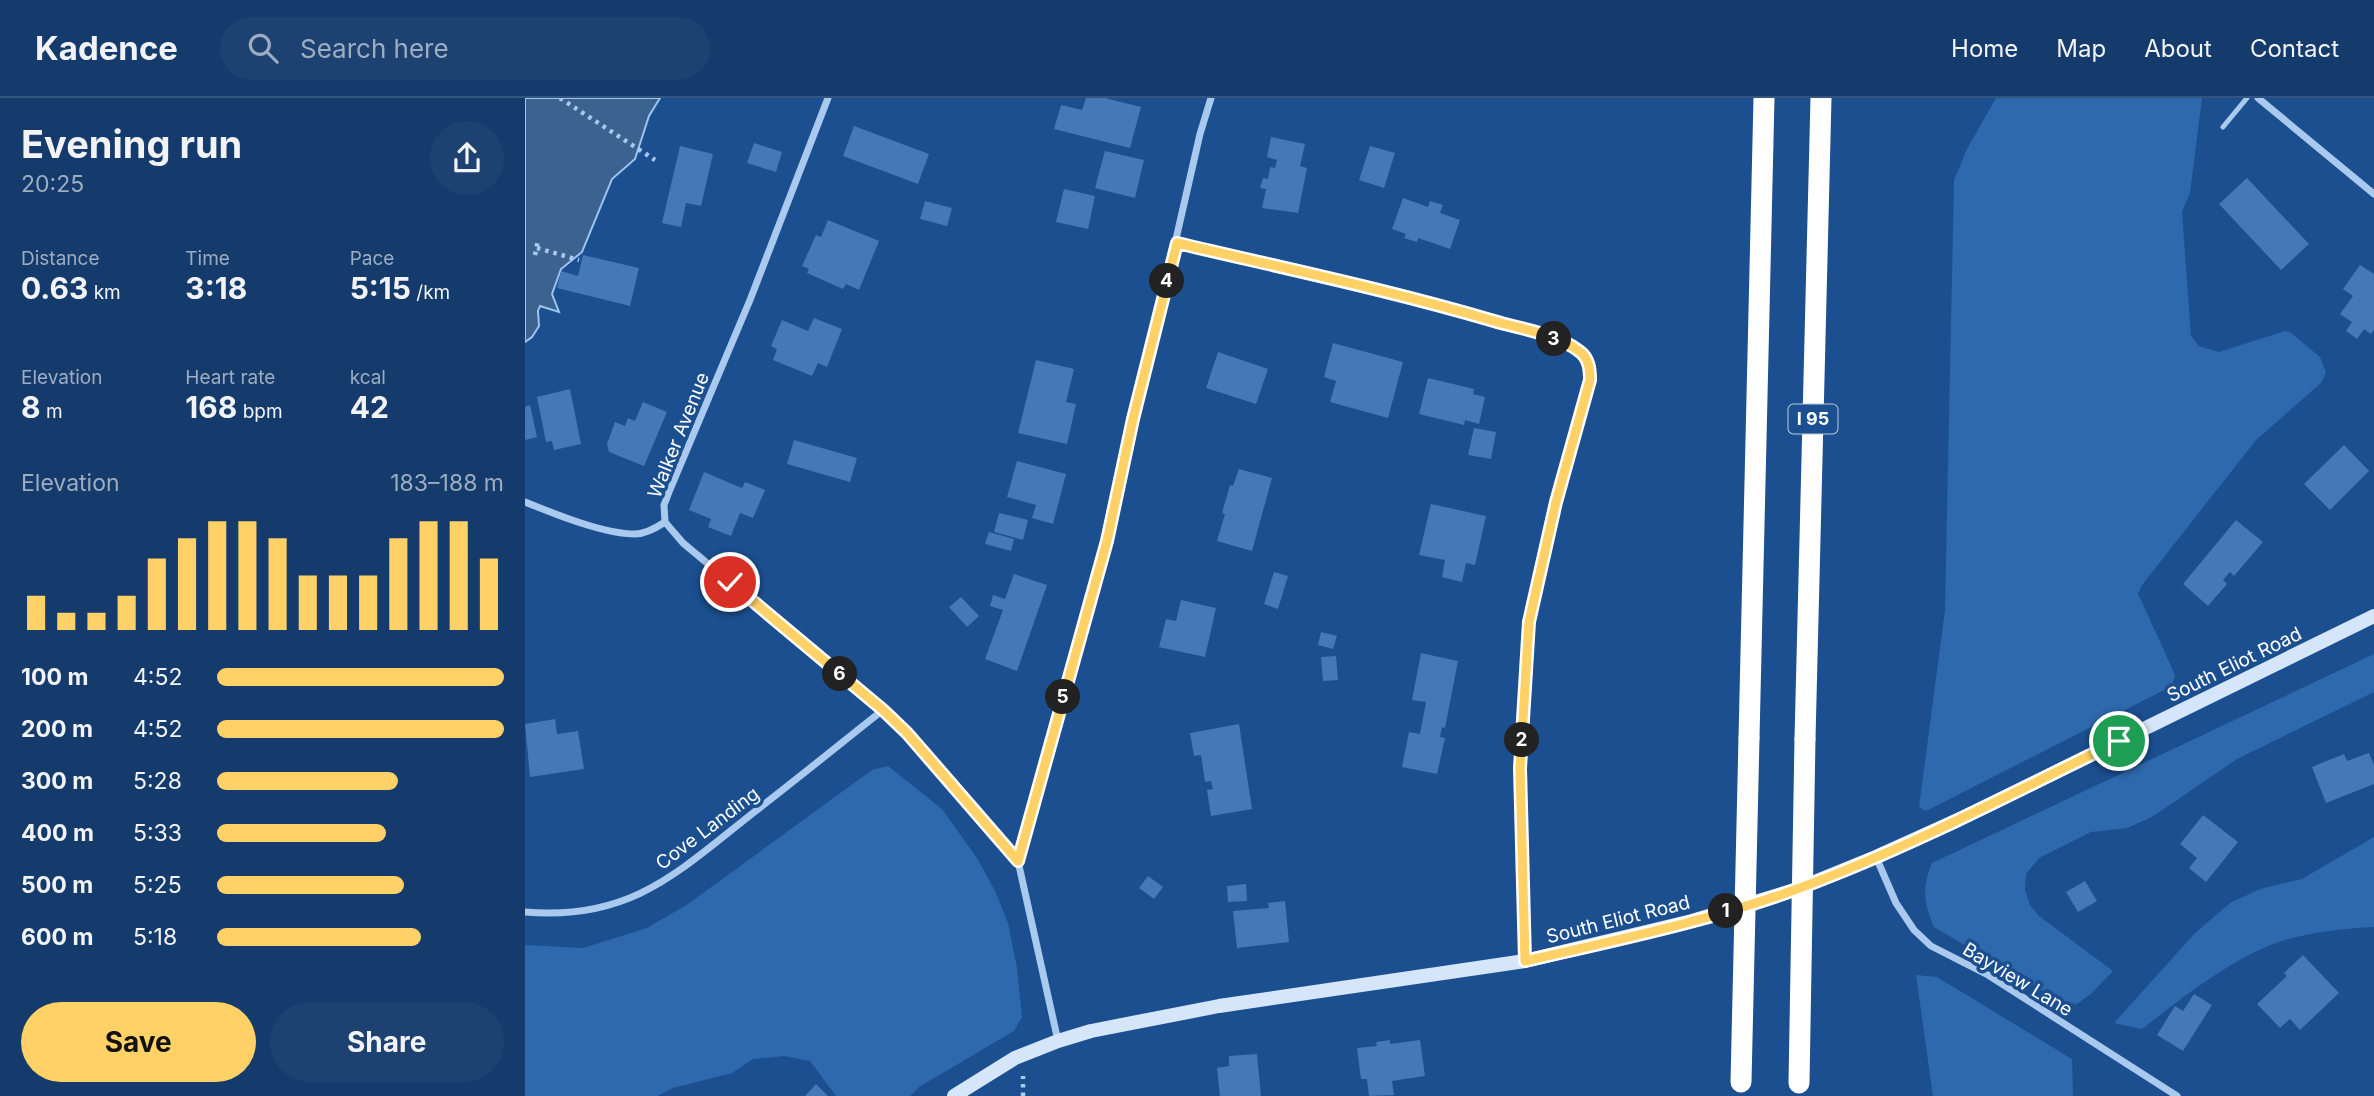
<!DOCTYPE html>
<html lang="en">
<head>
<meta charset="utf-8">
<style>
  :root { --surface:#143b6b; --page:#1d4271; --text:#f1f3f6; --muted:#9dadc1; --line:#33557e; --accent:#ffd166 }
  body { margin:0; font-family:Inter,sans-serif; background:var(--page); color:var(--text); height:100vh; display:flex; flex-direction:column; font-size:26px; white-space:nowrap }
  * { box-sizing:border-box; margin:0 }
  p { font-size:23px; color:var(--muted) }
  .icon { flex:none; width:38px; height:38px; fill:none; stroke:currentColor; stroke-width:2; stroke-linecap:round; stroke-linejoin:round }
  .map { position:relative; flex:1; overflow:hidden }
  .details { display:flex; flex-direction:column; background:var(--surface); width:525px }
  .details>* { flex:none }
  .pin { position:absolute; display:grid; place-items:center; width:60px; height:60px; color:#fff; margin:-30px; border:4px solid #fff; border-radius:50%; box-shadow:0 2px 7px #0007 }
  .km { position:absolute; width:35px; height:35px; margin:-18px; border-radius:50%; background:#222; color:#fff; font-size:19px; line-height:35px; text-align:center }
  .round { display:grid; place-items:center; flex:none; width:74px; height:74px; border-radius:37px; background:var(--page) }
  .overview { display:flex; align-items:center; justify-content:space-between; height:119px; padding:0 21px }
  h1 { font-size:38px; font-weight:700; line-height:52px }
  .metrics { display:grid; grid-template-columns:repeat(3,1fr); gap:10px; height:119px; padding:7px 21px }
  .metrics div { display:grid; align-content:center }
  .metrics b { font-size:30px; font-weight:700 }
  .metrics small { font-size:19px; font-weight:400 }
  .metrics p { font-size:19px }
  .chart { height:196px; padding:14px 21px }
  .chart p { display:flex; justify-content:space-between }
  .chart svg { width:100%; height:126px; margin-top:7px; stroke:var(--accent); stroke-width:6 }
  .cta { display:flex; gap:14px; margin-top:auto; padding:14px 21px }
  .cta a { flex:1; height:80px; border-radius:42px; background:var(--accent); color:#111; font-size:28px; font-weight:700; line-height:80px; text-align:center }
  .cta a+a { background:var(--page); color:var(--text) }
  ul { padding:0 21px; list-style:none; font-size:23px }
  li { display:grid; grid-template-columns:112px 84px 1fr; align-items:center; height:52px }
  li i { height:18px; border-radius:9px; background:var(--accent) }
  header { display:flex; align-items:center; gap:42px; box-sizing:border-box; height:98px; padding:0 35px; background:var(--surface); border-bottom:2px solid var(--line) }
  header strong { font-size:33px }
  nav { display:flex; gap:38px; margin-inline-start:auto; font-size:24px }
  .search { width:490px; height:63px; background:var(--page); display:flex; align-items:center; gap:18px; box-sizing:border-box; padding:0 24px; border-radius:38px; color:var(--muted); font-size:26px }
  main { display:flex; flex:1; min-height:0 }
  .map>svg:first-child { display:block }
  .green { fill:#2e69ad }
  .water { fill:#3c6290; stroke:#9cc4f0; stroke-width:2 }
  .building { fill:#4478b7 }
  .lines { fill:none; stroke-linecap:round; stroke-linejoin:round }
  .path { stroke:#a9c9ee; stroke-width:4.5; stroke-dasharray:3.5 5; stroke-linecap:butt }
  .lane { stroke:#a9c9ee; stroke-width:5 }
  .street { stroke:#a9c9ee; stroke-width:7 }
  .secondary { stroke:#d6e6fa; stroke-width:14 }
  .highway { stroke:#fff; stroke-width:21 }
  .highway-bridge { stroke:#fff; stroke-width:21 }
  .route-casing { stroke:#fff; stroke-width:14 }
  .route { stroke:#ffd166; stroke-width:9 }
  .labels { text-anchor:middle; stroke-width:7; stroke-linejoin:round; paint-order:stroke }
  .shield { fill:#1b4f8f; stroke:#bbcadd; stroke-width:2 }
  .shield-label { font-size:18px; font-weight:bold; fill:#fff }
  .street-label { font-size:19px; fill:#fff; stroke:#1b4f8f }
</style>
</head>
<body>
<header>
<strong>Kadence</strong>
<div class="search"><svg class="icon" aria-label="search" viewBox="0 0 24 24"><circle cx="10" cy="10" r="6"/><path d="M15 15l6 6"/></svg>Search here</div>
<nav><a>Home</a><a>Map</a><a>About</a><a>Contact</a></nav>
</header>
<main>
<section class="details">
<div class="overview"><div><h1>Evening run</h1><p>20:25</p></div><a class="round"><svg class="icon" aria-label="share" viewBox="0 0 24 24"><path d="M12 15V3M7 8l5-5 5 5M5 13v7h14v-7"/></svg></a></div>
<div class="metrics">
<div><p>Distance</p><b>0.63<small> km</small></b></div>
<div><p>Time</p><b>3:18</b></div>
<div><p>Pace</p><b>5:15<small> /km</small></b></div>
</div>
<div class="metrics">
<div><p>Elevation</p><b>8<small> m</small></b></div>
<div><p>Heart rate</p><b>168<small> bpm</small></b></div>
<div><p>kcal</p><b>42</b></div>
</div>
<div class="chart"><p><span>Elevation</span>183–188 m</p>
<svg viewBox="0 0 160 44" preserveAspectRatio="none"><path d="M5 44V32M15 44V38M25 44V38M35 44V32M45 44V19M55 44V12M65 44V6M75 44V6M85 44V12M95 44V25M105 44V25M115 44V25M125 44V12M135 44V6M145 44V6M155 44V19"/></svg>
</div>
<ul>
<li><b>100 m</b>4:52<i style="width:100%"></i></li>
<li><b>200 m</b>4:52<i style="width:100%"></i></li>
<li><b>300 m</b>5:28<i style="width:63%"></i></li>
<li><b>400 m</b>5:33<i style="width:59%"></i></li>
<li><b>500 m</b>5:25<i style="width:65%"></i></li>
<li><b>600 m</b>5:18<i style="width:71%"></i></li>
</ul>
<div class="cta"><a>Save</a><a>Share</a></div>
</section>
<div class="map">
<svg width="1849" height="998" viewBox="0 0 1849 998">
  <rect width="100%" height="100%" fill="#1b4f8f"/>
  <path class="green" d="M1471 0H1677L1665 95 1657 114 1666 238 1674 248 1694 254 1760 233 1765 234 1795 259 1801 275 1796 285 1731 342 1617 487 1613 496 1616 502 1650 577 1647 588 1401 713 1394 709 1420 512 1429 82 1442 51Z
    M1849 556V594L1712 661 1627 719 1602 730 1566 734 1514 760 1501 776 1500 792 1505 807 1514 818 1588 873 1566 896 1552 906 1536 904 1409 829C1398 803 1397 790 1407 765Z
    M363 668 417 711 452 760 470 793 483 825 492 870 497 919 489 933 394 989 385 998H311L285 963 259 958 228 961 207 975 148 990 132 998H0V847L58 850 122 830 163 806 347 672Z
    M1849 739V829C1809 831 1764 836 1728 855 1688 875 1652 904 1617 931L1589 925 1670 835 1705 805 1735 791 1777 781Z
    M1391 877 1412 879 1547 961 1548 998H1408Z"/>
  <path class="water" d="M0 0H135L124 18 110 61 87 81 57 154 36 171 27 196 34 214 15 208 13 213 14 228 7 239 0 244Z"/>
  <path class="building" d="M561 0H580L616 9 605 50 529 31 536 7 557 12Z
    M329 28 404 56 393 86 318 58Z
    M746 39 780 46 775 68 782 70 773 115 737 110 741 91 735 90 738 80 743 81 745 69 750 70 752 62 742 59Z
    M229 45 257 54 251 74 222 65Z
    M155 48 188 56 176 108 161 105 156 129 137 125Z
    M845 48 870 55 859 90 834 82Z
    M580 53 619 62 610 100 570 90Z
    M1722 80 1784 146 1756 172 1694 106Z
    M539 91 570 98 563 131 531 124Z
    M878 100 903 109 905 103 918 107 915 115 935 122 925 151 893 140 892 144 879 140 881 136 867 131Z
    M400 103 427 110 422 128 395 121Z
    M303 122 354 143 334 192 321 186 318 191 282 175 284 171 277 168 291 137 296 139Z
    M58 157 114 170 105 208 32 190 36 173 53 178Z
    M1835 167 1849 176V232L1846 236 1839 231 1832 241 1821 233 1827 224 1815 216 1828 198 1818 191Z
    M289 220 317 231 302 269 293 265 287 278 248 262 252 251 246 248 257 222 283 233Z
    M808 245 878 264 863 320 805 304 811 283 799 279Z
    M693 254 743 271 731 306 681 290Z
    M511 262 549 271 541 304 551 306 542 346 493 335Z
    M903 280 949 291 948 296 960 299 954 326 940 322 939 327 894 316Z
    M45 291 56 346 29 352 27 343 21 344 12 299Z
    M118 304 142 314 119 368 84 354 82 346 90 324 100 328 103 320 110 323Z
    M5 307 12 339 0 342V309Z
    M949 330 971 334 966 361 943 357Z
    M269 342 332 360 325 384 262 366Z
    M1819 347 1844 373 1805 412 1779 386Z
    M492 363 541 376 528 426 507 420 511 407 482 399Z
    M714 371 747 380 727 453 692 443 700 416 697 415 705 387 708 388Z
    M179 374 217 390 220 384 240 392 228 420 215 415 206 438 183 429 186 421 164 412Z
    M906 406 961 418 950 467 941 465 937 484 917 479 920 462 894 457Z
    M474 415 503 422 498 442 469 434Z
    M1711 422 1738 444 1709 478 1705 474 1698 482 1702 486 1683 508 1658 486Z
    M464 434 489 441 486 453 460 446Z
    M749 474 763 478 753 511 739 506Z
    M489 476 522 487 492 573 460 561 478 512 465 508 468 497 480 501Z
    M436 499 454 518 442 529 424 509Z
    M656 502 691 510 680 559 634 549 641 521 651 523Z
    M796 534 812 538 808 551 793 547Z
    M896 555 933 563 920 630 917 629 915 639 920 640 912 676 877 669 884 634 895 636 901 604 887 602Z
    M811 558 813 582 798 583 796 559Z
    M30 621 32 636 53 633 59 671 5 679 0 626Z
    M714 626 727 711 686 718 682 692 688 691 686 683 680 684 676 657 669 658 665 635Z
    M1844 655 1849 667V686L1801 705 1787 669 1819 656 1822 663Z
    M1678 717 1713 744 1681 784 1664 770 1672 760 1655 746Z
    M623 778 638 789 629 801 614 790Z
    M1560 783 1572 803 1553 814 1541 794Z
    M721 786 722 803 703 804 702 788Z
    M760 803 764 844 712 850 708 813 744 810 743 805Z
    M1778 857 1814 895 1775 932 1765 921 1755 930 1732 906 1762 878 1759 875Z
    M1669 896 1687 907 1658 953 1632 937 1650 908 1658 913Z
    M865 942V946L895 942 900 978 867 983 869 997 844 998 842 981H836L832 950 852 948 851 944Z
    M732 956 736 998H695L692 970 704 968V958Z
    M291 986 303 998H280Z"/>
  <g class="lines">
    <path class="path" d="M35 0 130 62
      M12 150 54 162
      M10 157 13 142
      M498 998V978"/>
    <path class="lane" d="M1698 29 1722 0"/>
    <path class="street" d="M303 0 225 202 144 394 139 407 140 424 158 445 358 612 382 635 493 763
      M1733 0 1849 96
      M652 145C758 170 864 192 969 223 996 231 1032 236 1054 253 1064 260 1065 271 1065 282L1031 404 1004 524 995 670 1000 863
      M0 404C30 416 78 436 110 436 121 436 131 430 140 424
      M1351 759 1371 805 1389 832 1406 848 1463 877 1652 998
      M0 814C105 823 152 775 228 715 272 681 315 646 358 612
      M533 943 493 763 582 443 675 36 686 0"/>
    <path class="secondary" d="M429 998 490 960 533 943 566 933 694 908 1000 863 1167 823 1270 792 1351 759 1433 722 1849 518"/>
    <path class="highway" d="M1224 640 1239 0
      M1280 641 1296 0"/>
    <path class="highway-bridge" d="M1216 984 1224 640
      M1274 985 1280 641"/>
  </g>
  <g class="lines">
    <defs>
      <path id="route" d="M205 484 358 612 382 635 493 763 582 443 608 321 652 145C758 170 864 192 969 223 996 231 1032 236 1054 253 1064 260 1065 271 1065 282L1031 404 1004 524 995 670 1000 863C1091 842 1184 823 1272 791 1383 750 1488 695 1594 643"/>
    </defs>
    <use href="#route" class="route-casing"/>
    <use href="#route" class="route"/>
  </g>
  <g class="labels">
    <rect class="shield" x="1263.5" y="306.5" width="49" height="29" rx="5"/>
    <g class="shield-label">
      <text x="1288" y="327">I 95</text>
    </g>
    <g class="street-label">
      <text transform="translate(153 337) rotate(-68)" y="7">Walker Avenue</text>
      <text transform="translate(1709 566) rotate(-26)" y="7">South Eliot Road</text>
      <text transform="translate(182 730) rotate(-37)" y="7">Cove Landing</text>
      <text transform="translate(1093 821) rotate(-14)" y="7">South Eliot Road</text>
      <text transform="translate(1493 881) rotate(31)" y="7">Bayview Lane</text>
    </g>
  </g>
</svg>
<div class="pin" style="left:1594px;top:643px;background:#1e9e55"><svg class="icon" aria-label="arrive" viewBox="0 0 24 24"><path d="M6 21V4h12l-3 4 3 4H6"/></svg></div>
<div class="pin" style="left:205px;top:484px;background:#d93025"><svg class="icon" aria-label="check" viewBox="0 0 24 24"><path d="M5 12l5 5 9-10"/></svg></div>
<b class="km" style="left:1201px;top:813px">1</b>
<b class="km" style="left:997px;top:642px">2</b>
<b class="km" style="left:1029px;top:241px">3</b>
<b class="km" style="left:642px;top:183px">4</b>
<b class="km" style="left:538px;top:599px">5</b>
<b class="km" style="left:315px;top:576px">6</b>
</div>
</main>
</body>
</html>
